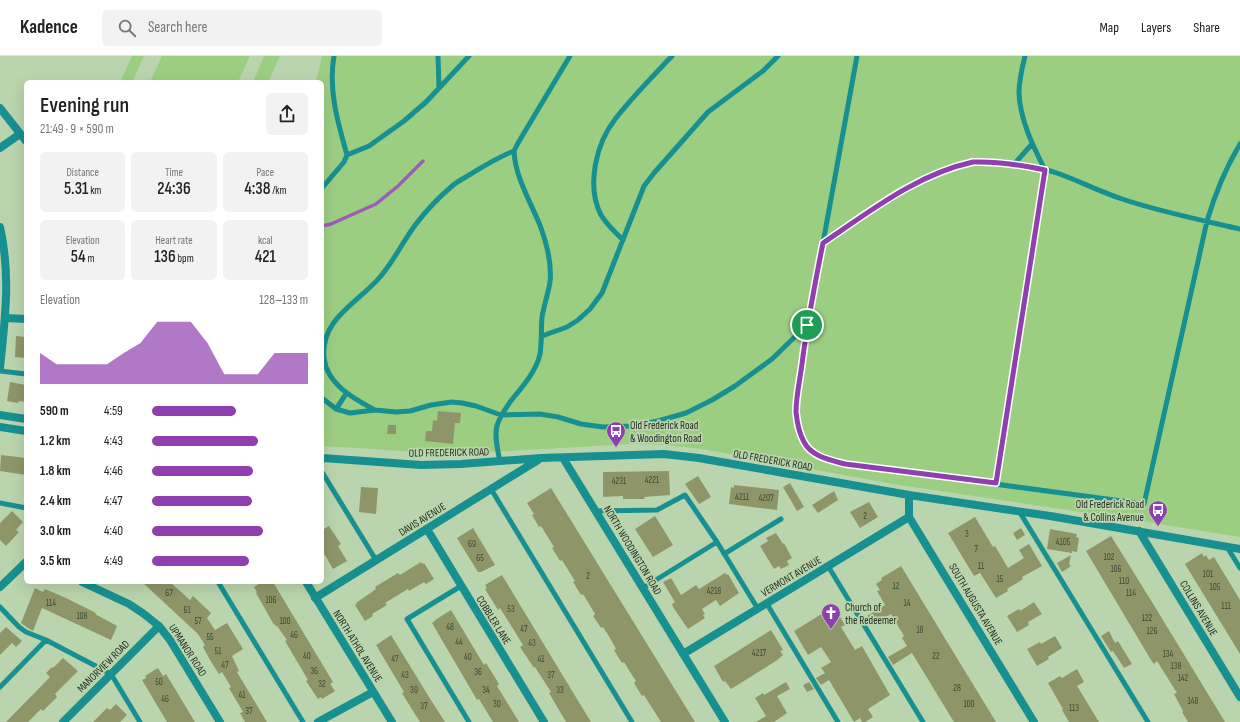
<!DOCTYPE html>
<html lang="en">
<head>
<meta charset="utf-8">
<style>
  :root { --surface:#fff; --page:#f2f2f2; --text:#222; --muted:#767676; --line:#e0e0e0; --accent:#903fae }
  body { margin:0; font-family:"Sofia Sans Condensed",sans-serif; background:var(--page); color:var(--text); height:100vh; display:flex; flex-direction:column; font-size:15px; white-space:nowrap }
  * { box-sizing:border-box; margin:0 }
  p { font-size:13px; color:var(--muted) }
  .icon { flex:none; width:22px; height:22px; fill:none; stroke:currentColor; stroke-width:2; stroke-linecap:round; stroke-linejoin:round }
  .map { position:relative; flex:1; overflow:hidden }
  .details { position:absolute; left:24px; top:24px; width:300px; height:504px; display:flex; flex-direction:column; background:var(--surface); border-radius:6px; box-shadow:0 4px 16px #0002 }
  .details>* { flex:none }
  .pin { position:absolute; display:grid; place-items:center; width:34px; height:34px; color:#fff; margin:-17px; border:2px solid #fff; border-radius:50%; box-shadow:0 1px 4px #0007 }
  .round { display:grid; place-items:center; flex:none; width:42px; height:42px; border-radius:6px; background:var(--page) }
  .overview { display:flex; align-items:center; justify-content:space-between; height:68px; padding:0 16px }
  h1 { font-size:22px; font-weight:600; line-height:30px }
  .metrics { display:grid; grid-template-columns:repeat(3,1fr); gap:6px; height:68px; padding:4px 16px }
  .metrics div { display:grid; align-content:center; border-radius:6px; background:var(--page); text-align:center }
  .metrics b { font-size:17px; font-weight:600 }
  .metrics small { font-size:11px; font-weight:400 }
  .metrics p { font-size:11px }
  .chart { height:112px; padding:8px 16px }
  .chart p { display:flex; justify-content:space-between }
  .chart svg { width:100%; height:72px; margin-top:4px; fill:var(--accent); opacity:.7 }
  ul { padding:0 16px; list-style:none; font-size:13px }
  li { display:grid; grid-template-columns:64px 48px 1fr; align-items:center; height:30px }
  li i { height:10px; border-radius:5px; background:var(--accent) }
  header { display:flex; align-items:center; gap:24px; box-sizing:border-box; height:56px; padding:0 20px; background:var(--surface); border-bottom:1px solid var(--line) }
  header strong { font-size:19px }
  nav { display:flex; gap:22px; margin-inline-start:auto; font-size:14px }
  .search { width:280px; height:36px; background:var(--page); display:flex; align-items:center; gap:10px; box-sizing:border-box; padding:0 14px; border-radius:6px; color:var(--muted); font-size:15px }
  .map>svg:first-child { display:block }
  .green { fill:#9cce82 }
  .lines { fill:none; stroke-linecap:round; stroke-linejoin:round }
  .stream { stroke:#9f5bba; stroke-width:3.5 }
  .building { fill:#8e9669 }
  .service { stroke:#169090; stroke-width:5 }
  .minor { stroke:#169090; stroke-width:8 }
  .tertiary { stroke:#169090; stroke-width:8 }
  .route-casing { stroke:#fff; stroke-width:8 }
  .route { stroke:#903fae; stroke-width:5 }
  .labels { text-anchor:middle; stroke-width:3.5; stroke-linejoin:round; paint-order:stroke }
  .number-label { font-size:9px; fill:#3e4832 }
  .poi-label { font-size:11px; fill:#242e1f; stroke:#bad5ad; text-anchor:start }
  .street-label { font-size:11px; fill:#242e1f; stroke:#bad5ad }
</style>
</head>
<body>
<header>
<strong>Kadence</strong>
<div class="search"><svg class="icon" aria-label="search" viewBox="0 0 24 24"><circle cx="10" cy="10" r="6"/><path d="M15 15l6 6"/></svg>Search here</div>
<nav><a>Map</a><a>Layers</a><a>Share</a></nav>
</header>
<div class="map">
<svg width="1240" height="666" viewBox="0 0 1240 666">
  <rect width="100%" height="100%" fill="#bad5ad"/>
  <path class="green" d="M132 0H144L132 26H120Z
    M162 0H250L238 26H150Z
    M264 0H280L268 26H253Z
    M322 0H1240V481L1122 462 899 429 702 393 667 389 631 388 453 398 322 390V26H316Z"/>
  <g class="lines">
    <path class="stream" d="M322 170 331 168 376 148 398 130 423 105"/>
  </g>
  <path class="building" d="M16 280 26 281V302L15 301Z
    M10 326 26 329V346L19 345 18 347 7 345Z
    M438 355 461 357 460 367H455L453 388 425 385 426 375H432L433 364 437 365Z
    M388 369H396V378H387Z
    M1 399 26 402V419L0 415Z
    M669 415 670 439 644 441 645 443H623V440L603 441V416Z
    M698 420 711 441 699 448 685 428Z
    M790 427 804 451 797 455 783 431Z
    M734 429 779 434 777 454 729 448 731 431 734 432Z
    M361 431 378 432 376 458 359 456Z
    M551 432 695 666H661L644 639 642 640 634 627 636 625 630 616 624 606 622 607 614 594 616 593 610 582 603 571 601 572 593 560 595 558 583 538 581 539 573 526 575 525 562 504 560 505 552 492 554 491 541 470 539 471 532 459 534 458 527 447Z
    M834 435 838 444 818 457 812 449Z
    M869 446 878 461 860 472 850 456Z
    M12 455 23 466 16 474 19 476 6 490 0 484V467Z
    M655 460 673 489 653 501 635 473Z
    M975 461 993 491 995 490 1008 512 1024 502 1019 494 1029 488 1042 510 1022 521 1023 523 1007 533 1008 535 996 542 980 517 974 520 948 477Z
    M329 470 341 488 338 490 347 505 333 513 325 499 322 501V474Z
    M473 472 495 509 481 516H478L457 482Z
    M1021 472 1025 479 1017 484 1013 477Z
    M1050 473 1077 478 1076 481 1079 482 1077 496 1072 495V497L1047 493Z
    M776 477 783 488 784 487 792 502 787 505 789 509 781 513 779 510 774 513 760 490 768 485 766 482Z
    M1111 480 1152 546 1225 666H1188L1182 656 1183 655 1174 638 1177 637 1157 605 1154 608 1151 604 1086 495Z
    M1202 497 1204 501 1206 499 1209 504 1214 501 1240 544V598L1185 508Z
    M1071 499 1069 508 1071 510 1062 516 1057 507Z
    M421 506 422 508 424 507 434 523 426 528 424 526 409 535 408 533 385 547 387 549 372 558 373 560 365 565 355 549 357 548 356 547 376 533 375 531 398 517 400 519Z
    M901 510 963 612 996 666H954L912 597 893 609 888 601 907 590 902 582 904 580 891 558 872 569 867 560 885 549 877 535 880 534 876 528 882 524 881 522Z
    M725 517 727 519 728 518 739 537 720 550 716 544 702 553 705 558 703 559 705 562 688 573 673 551 672 548 675 546 663 526 671 522 681 539 696 529 699 533Z
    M502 519 580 648 591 666H566L549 637 551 636 535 611 534 612 520 591 523 589 500 552 498 554 485 533 487 532 485 529Z
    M142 526H170L190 544 193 540 211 557 207 562 215 574 227 567 243 593 232 600 239 615 237 616 267 666H245L240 657 243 656 229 632 231 631 222 616 219 618 210 604 203 591 205 589 198 578Z
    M262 526H273L333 626 330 628 335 635 322 643 321 641 318 643 306 625 308 624 285 585 287 584 277 570H276L273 567 256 537 257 536 254 531Z
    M35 532 43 536 45 533 66 542 96 557 95 558 117 570 111 584 42 552 33 575 28 572 21 567Z
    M1034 546 1042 558 1028 566 1029 569 1017 576 1007 560 1019 553 1020 555Z
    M833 553 835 557 837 556 845 569 841 571 855 594 862 590 890 639 868 653 873 661 865 666H862L860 662 854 666 829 624 821 629 816 622 825 617 821 612 831 606 821 591 808 599 794 575 828 554 830 556Z
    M451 554 484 609 486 607 499 628 497 630 519 666H493L479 643 477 644 432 567 435 565V564Z
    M6 571 22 585 16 591 12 587 0 599V577Z
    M771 574 783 594 780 595 783 599 776 605 731 633 725 625 723 626 714 610Z
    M1109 575 1115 587 1118 585 1132 608 1124 612 1113 595 1111 596 1101 580Z
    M391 579 429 641 445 666H420L413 655 402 637 404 636 376 589Z
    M1055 580 1062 592 1048 601 1049 603 1037 610 1027 593 1040 586 1041 588Z
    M63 602 78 615 55 638 57 641 43 655 41 653 28 666H6L50 621 46 617 52 611 53 612Z
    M158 612 163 620 166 618 195 666H167L142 624 146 622 145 620Z
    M1077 613 1084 626 1077 630 1099 666H1069L1062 654 1063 653 1048 627 1060 620 1062 622Z
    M786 626 790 633 777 640 787 657 774 666H756L766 660 755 642 763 637 764 639Z
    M809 626 814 633 807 636 803 629Z
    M116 648 127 659 120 666H93L107 652 110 654Z"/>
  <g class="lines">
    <path class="service" d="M334 0C328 34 338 67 347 99
      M438 0 439 31
      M1015 107 1032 88
      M322 132 344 106 347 99 369 90 404 65 426 46 469 0
      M623 184C616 177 607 169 601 159 586 130 596 87 616 62 633 40 653 20 672 0
      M823 187 857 0
      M807 269 798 339 796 357 799 374 804 387 812 395 825 403 845 408 1144 448 1207 165C1215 138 1225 113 1240 88
      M542 280 567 271 578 264 590 253 602 237 644 130 654 117 708 56 763 15 778 0
      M0 315 26 318
      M322 342 336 353 350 357 375 354 396 356 410 355 431 349 452 346 462 347 476 350 501 359 540 358 558 361 581 368 603 371 632 370 658 365 686 357 712 344 735 330 772 303 807 269 823 187C848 170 873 154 899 138 917 127 936 115 956 110 990 101 1027 107 1060 118 1081 126 1101 136 1122 143 1161 156 1201 164 1240 173
      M336 353 346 338
      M375 354C355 343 327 329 324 302 320 263 358 247 380 221 394 205 403 185 416 168 426 155 438 142 451 131 456 126 463 123 469 119 484 110 498 101 514 95L518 87 570 0
      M500 406C498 394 494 381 497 370 499 361 505 354 510 346 522 331 536 316 540 298 542 285 541 273 542 261 544 249 548 238 550 226 552 208 547 189 541 172 532 148 515 122 514 95
      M322 416 376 504
      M996 427 1045 114C1033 90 1020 64 1019 37 1019 25 1022 12 1025 0
      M491 433 632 666
      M0 447 26 452
      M596 455 657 454 685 439 717 486 758 553
      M1019 455 1148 666
      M1227 491 1240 512
      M724 498 781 463
      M828 510 923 666
      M218 526 303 666
      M461 530 407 563 469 666
      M643 532 717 486
      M767 548 838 666
      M0 551 19 571 26 576 46 584 111 618 140 666
      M0 631 46 584"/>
    <path class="minor" d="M0 92 20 78
      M0 171C11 220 5 263 0 312
      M6 262 26 263
      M0 359 26 363
      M0 371 26 375
      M322 402 421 409 461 408 541 402 664 398 699 402 909 439 1050 460 1240 493
      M563 402 725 666
      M909 439V461L1034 666
      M427 473 544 666
      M1139 475 1240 641
      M82 526 129 548 144 558 159 570 170 584 220 666
      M0 531 26 506
      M315 542 538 404
      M683 598 909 461
      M63 666 159 570
      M318 666 373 636"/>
    <path class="tertiary" d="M0 52 26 85
      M306 526 392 666"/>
  </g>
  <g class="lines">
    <defs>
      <path id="route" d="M973 106C998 105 1021 109 1045 114L996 427 845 408C830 404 812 401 804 386 799 377 797 366 796 356 796 340 800 324 802 308 807 267 815 227 823 187 869 156 917 118 973 106Z"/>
    </defs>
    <use href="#route" class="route-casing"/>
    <use href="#route" class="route"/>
  </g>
  <defs>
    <symbol id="bus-pin" viewBox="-11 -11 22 30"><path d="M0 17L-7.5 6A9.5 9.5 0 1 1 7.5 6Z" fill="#903fae" stroke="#bad5ad"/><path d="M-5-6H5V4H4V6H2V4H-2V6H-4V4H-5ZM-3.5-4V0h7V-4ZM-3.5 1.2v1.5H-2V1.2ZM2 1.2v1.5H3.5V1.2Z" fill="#fff"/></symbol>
    <symbol id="church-pin" viewBox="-11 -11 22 30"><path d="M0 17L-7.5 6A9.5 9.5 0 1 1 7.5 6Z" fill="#903fae" stroke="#bad5ad"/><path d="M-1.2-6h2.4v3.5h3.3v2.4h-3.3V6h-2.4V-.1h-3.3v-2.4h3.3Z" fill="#fff"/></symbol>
  </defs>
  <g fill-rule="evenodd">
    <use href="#bus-pin" x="605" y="364" width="22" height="30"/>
    <use href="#bus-pin" x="1147" y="443" width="22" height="30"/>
    <use href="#church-pin" x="820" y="546" width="22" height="30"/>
  </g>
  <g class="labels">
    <g class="number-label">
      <text x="652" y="427">4221</text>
      <text x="619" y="428">4231</text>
      <text x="742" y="444">4211</text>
      <text x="766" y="445">4207</text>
      <text x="865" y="463">2</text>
      <text x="967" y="481">3</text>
      <text x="1063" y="489">4105</text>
      <text x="472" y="491">69</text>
      <text x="976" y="496">7</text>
      <text x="1109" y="504">102</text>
      <text x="480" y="505">65</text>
      <text x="981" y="513">11</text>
      <text x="1116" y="516">106</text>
      <text x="1208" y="521">101</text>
      <text x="588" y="523">2</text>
      <text x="1000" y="526">15</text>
      <text x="1124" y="528">110</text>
      <text x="896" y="533">12</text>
      <text x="1215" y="534">105</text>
      <text x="714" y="538">4218</text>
      <text x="169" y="540">67</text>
      <text x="1131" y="540">114</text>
      <text x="271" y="547">106</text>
      <text x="51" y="550">114</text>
      <text x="907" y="550">14</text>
      <text x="1226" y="553">111</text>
      <text x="511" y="556">53</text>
      <text x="187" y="557">61</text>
      <text x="82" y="563">108</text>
      <text x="1147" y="565">122</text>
      <text x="198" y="568">57</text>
      <text x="285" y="568">100</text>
      <text x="450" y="574">48</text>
      <text x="524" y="576">47</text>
      <text x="920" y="577">18</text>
      <text x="1152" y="578">126</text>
      <text x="294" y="582">46</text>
      <text x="210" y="584">55</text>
      <text x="459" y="589">44</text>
      <text x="532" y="590">43</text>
      <text x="218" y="598">51</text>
      <text x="759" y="600">4217</text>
      <text x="1168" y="601">134</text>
      <text x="307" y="603">40</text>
      <text x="936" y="603">22</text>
      <text x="468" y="604">40</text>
      <text x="395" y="606">47</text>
      <text x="541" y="606">41</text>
      <text x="225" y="612">47</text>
      <text x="1176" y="613">138</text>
      <text x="314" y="618">36</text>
      <text x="478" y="619">36</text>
      <text x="405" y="622">43</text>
      <text x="551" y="622">37</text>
      <text x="1183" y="625">142</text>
      <text x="159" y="629">50</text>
      <text x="322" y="631">32</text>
      <text x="957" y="635">28</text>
      <text x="414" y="637">39</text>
      <text x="486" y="637">34</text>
      <text x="560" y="637">33</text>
      <text x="242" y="642">41</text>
      <text x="165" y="646">46</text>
      <text x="1193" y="648">148</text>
      <text x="497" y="651">30</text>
      <text x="969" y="651">100</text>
      <text x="424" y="653">37</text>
      <text x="1074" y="655">113</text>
      <text x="249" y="658">37</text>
    </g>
    <g class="poi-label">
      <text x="630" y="373">Old Frederick Road<tspan x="630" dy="13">&amp; Woodington Road</tspan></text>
      <text x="1144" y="452" text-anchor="end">Old Frederick Road<tspan x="1144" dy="13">&amp; Collins Avenue</tspan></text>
      <text x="845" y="555">Church of<tspan x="845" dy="13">the Redeemer</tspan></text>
    </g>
    <g class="street-label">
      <text transform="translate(449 396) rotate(-1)" y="4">OLD FREDERICK ROAD</text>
      <text transform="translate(773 404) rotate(10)" y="4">OLD FREDERICK ROAD</text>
      <text transform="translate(422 463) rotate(-32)" y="4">DAVIS AVENUE</text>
      <text transform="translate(633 494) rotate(59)" y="4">NORTH WOODINGTON ROAD</text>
      <text transform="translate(791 520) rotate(-31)" y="4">VERMONT AVENUE</text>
      <text transform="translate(976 548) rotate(59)" y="4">SOUTH AUGUSTA AVENUE</text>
      <text transform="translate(1199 552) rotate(59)" y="4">COLLINS AVENUE</text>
      <text transform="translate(494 564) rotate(58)" y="4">COBBLER LANE</text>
      <text transform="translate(358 590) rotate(58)" y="4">NORTH ATHOL AVENUE</text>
      <text transform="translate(188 594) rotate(57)" y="4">UPMANOR ROAD</text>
      <text transform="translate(103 610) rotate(-45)" y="4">MANORVIEW ROAD</text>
    </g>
  </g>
</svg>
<div class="pin" style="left:807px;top:269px;background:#1e9e55"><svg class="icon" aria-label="arrive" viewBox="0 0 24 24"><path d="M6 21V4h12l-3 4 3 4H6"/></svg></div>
<section class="details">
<div class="overview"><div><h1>Evening run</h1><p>21:49 · 9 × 590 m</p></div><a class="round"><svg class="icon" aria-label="share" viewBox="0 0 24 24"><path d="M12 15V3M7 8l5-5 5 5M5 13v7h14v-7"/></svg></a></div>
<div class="metrics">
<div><p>Distance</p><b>5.31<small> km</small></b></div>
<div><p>Time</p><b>24:36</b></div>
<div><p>Pace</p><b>4:38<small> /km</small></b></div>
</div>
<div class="metrics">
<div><p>Elevation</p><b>54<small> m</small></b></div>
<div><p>Heart rate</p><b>136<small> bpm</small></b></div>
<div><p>kcal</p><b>421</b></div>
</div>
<div class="chart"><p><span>Elevation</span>128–133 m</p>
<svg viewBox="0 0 160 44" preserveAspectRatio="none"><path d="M0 44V25L10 32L20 32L30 32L40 32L50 25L60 19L70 6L80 6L90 6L100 19L110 38L120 38L130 38L140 25L150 25L160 25V44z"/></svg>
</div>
<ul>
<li><b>590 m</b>4:59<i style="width:54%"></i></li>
<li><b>1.2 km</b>4:43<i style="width:68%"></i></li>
<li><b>1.8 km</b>4:46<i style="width:65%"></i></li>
<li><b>2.4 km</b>4:47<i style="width:64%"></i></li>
<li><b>3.0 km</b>4:40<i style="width:71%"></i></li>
<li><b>3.5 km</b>4:49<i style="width:62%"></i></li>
</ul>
</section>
</div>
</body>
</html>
